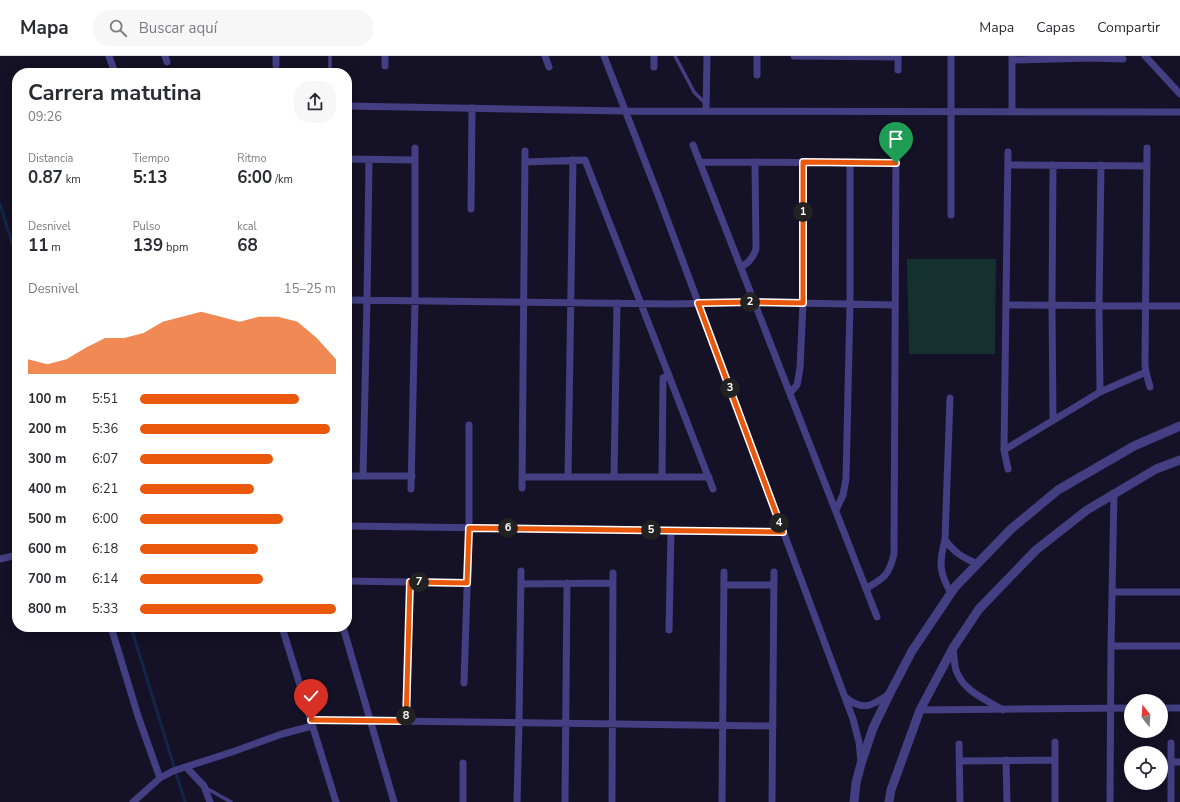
<!DOCTYPE html>
<html lang="es">
<head>
<meta charset="utf-8">
<style>
  :root { --surface:#fff; --page:#f7f7f7; --text:#2b2b33; --muted:#7c7c81; --line:#e1e1e2; --accent:#ea580c }
  body { margin:0; font-family:"Nunito Sans",sans-serif; background:var(--page); color:var(--text); height:100vh; display:flex; flex-direction:column; font-size:15px; white-space:nowrap }
  * { box-sizing:border-box; margin:0 }
  p { font-size:13px; color:var(--muted) }
  .icon { flex:none; width:22px; height:22px; fill:none; stroke:currentColor; stroke-width:2; stroke-linecap:round; stroke-linejoin:round }
  .map { position:relative; flex:1; overflow:hidden }
  .side { position:absolute; left:12px; top:12px; width:340px; height:564px; display:flex; flex-direction:column; background:var(--surface); border-radius:16px; box-shadow:0 2px 10px #0003 }
  .side>* { flex:none }
  .needle { width:26px; rotate:343deg }
  .buttons { position:absolute; left:1124px; top:638px; display:grid; gap:8px }
  .buttons a { display:grid; place-items:center; width:44px; height:44px; border-radius:50%; background:var(--surface); box-shadow:0 2px 10px #0003; font-size:20px }
  .pin { position:absolute; display:grid; place-items:center; width:34px; height:34px; color:#fff; margin:-41px -17px; border-radius:50% 50% 50% 0; rotate:-45deg; box-shadow:0 0 4px #0007 }
  .pin .icon { rotate:45deg }
  .km { position:absolute; width:20px; height:20px; margin:-10px; border-radius:50%; background:#222; color:#fff; font-size:11px; line-height:20px; text-align:center }
  .round { display:grid; place-items:center; flex:none; width:42px; height:42px; border-radius:16px; background:var(--page) }
  .summary { display:flex; align-items:center; justify-content:space-between; height:68px; padding:0 16px }
  h1 { font-size:22px; font-weight:700; line-height:30px }
  .stats { display:grid; grid-template-columns:repeat(3,1fr); gap:6px; height:68px; padding:4px 16px }
  .stats div { display:grid; align-content:center }
  .stats b { font-size:17px; font-weight:700 }
  .stats small { font-size:11px; font-weight:400 }
  .stats p { font-size:11px }
  .chart { height:112px; padding:8px 16px }
  .chart p { display:flex; justify-content:space-between }
  .chart svg { width:100%; height:72px; margin-top:4px; fill:var(--accent); opacity:.7 }
  ul { padding:0 16px; list-style:none; font-size:13px }
  li { display:grid; grid-template-columns:64px 48px 1fr; align-items:center; height:30px }
  li i { height:10px; border-radius:5px; background:var(--accent) }
  header { display:flex; align-items:center; gap:24px; box-sizing:border-box; height:56px; padding:0 20px; background:var(--surface); border-bottom:1px solid var(--line) }
  header strong { font-size:19px }
  nav { display:flex; gap:22px; margin-inline-start:auto; font-size:14px }
  .search { width:280px; height:36px; background:var(--page); display:flex; align-items:center; gap:10px; box-sizing:border-box; padding:0 14px; border-radius:16px; color:var(--muted); font-size:15px }
  .map>svg:first-child { display:block }
  .green { fill:#14302f }
  .lines { fill:none; stroke-linecap:round; stroke-linejoin:round }
  .stream { stroke:#12264a; stroke-width:3 }
  .service { stroke:#433f82; stroke-width:3.5 }
  .minor { stroke:#433f82; stroke-width:7 }
  .tertiary { stroke:#433f82; stroke-width:9 }
  .route-casing { stroke:#fff; stroke-width:8 }
  .route { stroke:#ea580c; stroke-width:5 }
</style>
</head>
<body>
<header>
<strong>Mapa</strong>
<div class="search"><svg class="icon" aria-label="search" viewBox="0 0 24 24"><circle cx="10" cy="10" r="6"/><path d="M15 15l6 6"/></svg>Buscar aquí</div>
<nav><a>Mapa</a><a>Capas</a><a>Compartir</a></nav>
</header>
<div class="map">
<svg width="1180" height="746" viewBox="0 0 1180 746">
  <rect width="100%" height="100%" fill="#151126"/>
  <path class="green" d="M907 203H996L995 298H909Z"/>
  <g class="lines">
    <path class="stream" d="M0 148 17 203
      M131 571 185 746"/>
    <path class="service" d="M675 0 694 36 705 47
      M330 17V0
      M206 732 231 746"/>
    <path class="minor" d="M109 0 115 17
      M165 0 167 6
      M276 0V9
      M545 0 549 11
      M604 0 660 144 853 663 859 686 861 706
      M794 0 898 1
      M951 0V159
      M1145 0 1180 38
      M1012 4 1092 2 1123 3
      M385 10V0
      M654 11V0
      M898 14V0
      M757 19V0
      M347 50 625 55 1180 56
      M706 55 707 0
      M1012 56V0
      M693 89 877 561
      M1147 92 1145 309 1146 316 1150 331
      M1008 96 1004 394 1008 413
      M347 103 415 104
      M525 106 585 104 713 433
      M700 106 896 107
      M1008 109 1147 110
      M1053 109 1052 249 1053 364
      M471 153 472 52
      M741 211C749 207 753 202 756 193L755 106
      M347 244 673 248 754 246 895 249
      M1006 249 1180 250
      M1100 336 1099 250 1101 109
      M790 337 797 329 800 312 803 247V107
      M950 342 945 484C939 506 939 517 951 537
      M1004 394 1100 336 1146 316
      M347 420H412
      M363 420 367 244 369 104
      M522 421H709
      M568 421 573 104
      M614 421 617 247
      M662 421 663 322 669 319
      M522 432 525 95
      M411 433 415 245V92
      M836 454 843 439 846 423 850 248V107
      M347 470 783 476
      M945 484C956 498 961 500 977 508
      M0 503 17 499
      M347 525 467 527
      M521 528 613 527
      M724 529H774
      M867 532C885 521 889 519 894 498L896 96
      M1112 536H1180
      M111 571 138 660 160 722
      M282 571 336 746
      M343 571 394 746
      M669 574 671 475
      M1111 590H1180
      M953 592C954 599 954 607 956 614 963 635 985 643 1003 654
      M464 627 469 472V369
      M845 641C863 656 872 650 889 638
      M1161 652H1180
      M920 654 1131 652
      M311 664 773 670
      M406 665 410 526
      M1055 686V746
      M959 688 960 746
      M1006 704 1007 746
      M960 705 1055 704
      M1171 706H1180
      M186 711 204 730 210 746
      M133 746 160 722 173 715 232 696 282 678 312 670
      M463 746V707
      M517 746 519 666 521 515
      M565 746 567 527
      M612 746 613 517
      M722 746 724 516
      M772 746 774 516
      M1110 746 1111 590 1114 437
      M1171 746V687"/>
    <path class="tertiary" d="M854 746 856 727 861 708 873 672 890 637 912 595 955 531 1011 473 1058 434 1134 390 1180 370
      M889 746 891 734 920 654 953 592 979 553 1036 494 1087 454 1156 413 1180 404"/>
  </g>
  <g class="lines">
    <defs>
      <path id="route" d="M311 664 406 665 410 526 467 527 469 472 783 476 698 247 754 246 803 247V106L896 107"/>
    </defs>
    <use href="#route" class="route-casing"/>
    <use href="#route" class="route"/>
  </g>
</svg>
<div class="buttons">
<a><svg class="needle" viewBox="-14 -14 28 28"><path d="M0-13l5 13h-10z" fill="#e53935"/><path d="M0 13l5-13h-10z" fill="#7c7c81"/></svg></a>
<a><svg class="icon" aria-label="locate" viewBox="0 0 24 24"><circle cx="12" cy="12" r="6"/><path d="M12 2v4M12 18v4M2 12h4M18 12h4"/></svg></a>
</div>
<div class="pin" style="left:896px;top:107px;background:#1e9e55"><svg class="icon" aria-label="arrive" viewBox="0 0 24 24"><path d="M6 21V4h12l-3 4 3 4H6"/></svg></div>
<div class="pin" style="left:311px;top:664px;background:#d93025"><svg class="icon" aria-label="check" viewBox="0 0 24 24"><path d="M5 12l5 5 9-10"/></svg></div>
<b class="km" style="left:803px;top:156px">1</b>
<b class="km" style="left:750px;top:246px">2</b>
<b class="km" style="left:730px;top:332px">3</b>
<b class="km" style="left:779px;top:467px">4</b>
<b class="km" style="left:651px;top:474px">5</b>
<b class="km" style="left:508px;top:472px">6</b>
<b class="km" style="left:419px;top:526px">7</b>
<b class="km" style="left:406px;top:660px">8</b>
<section class="side">
<div class="summary"><div><h1>Carrera matutina</h1><p>09:26</p></div><a class="round"><svg class="icon" aria-label="share" viewBox="0 0 24 24"><path d="M12 15V3M7 8l5-5 5 5M5 13v7h14v-7"/></svg></a></div>
<div class="stats">
<div><p>Distancia</p><b>0.87<small> km</small></b></div>
<div><p>Tiempo</p><b>5:13</b></div>
<div><p>Ritmo</p><b>6:00<small> /km</small></b></div>
</div>
<div class="stats">
<div><p>Desnivel</p><b>11<small> m</small></b></div>
<div><p>Pulso</p><b>139<small> bpm</small></b></div>
<div><p>kcal</p><b>68</b></div>
</div>
<div class="chart"><p><span>Desnivel</span>15–25 m</p>
<svg viewBox="0 0 160 44" preserveAspectRatio="none"><path d="M0 44V35L10 38L20 35L30 28L40 22L50 22L60 19L70 12L80 9L90 6L100 9L110 12L120 9L130 9L140 12L150 22L160 35V44z"/></svg>
</div>
<ul>
<li><b>100 m</b>5:51<i style="width:81%"></i></li>
<li><b>200 m</b>5:36<i style="width:97%"></i></li>
<li><b>300 m</b>6:07<i style="width:68%"></i></li>
<li><b>400 m</b>6:21<i style="width:58%"></i></li>
<li><b>500 m</b>6:00<i style="width:73%"></i></li>
<li><b>600 m</b>6:18<i style="width:60%"></i></li>
<li><b>700 m</b>6:14<i style="width:63%"></i></li>
<li><b>800 m</b>5:33<i style="width:100%"></i></li>
</ul>
</section>
</div>
</body>
</html>
